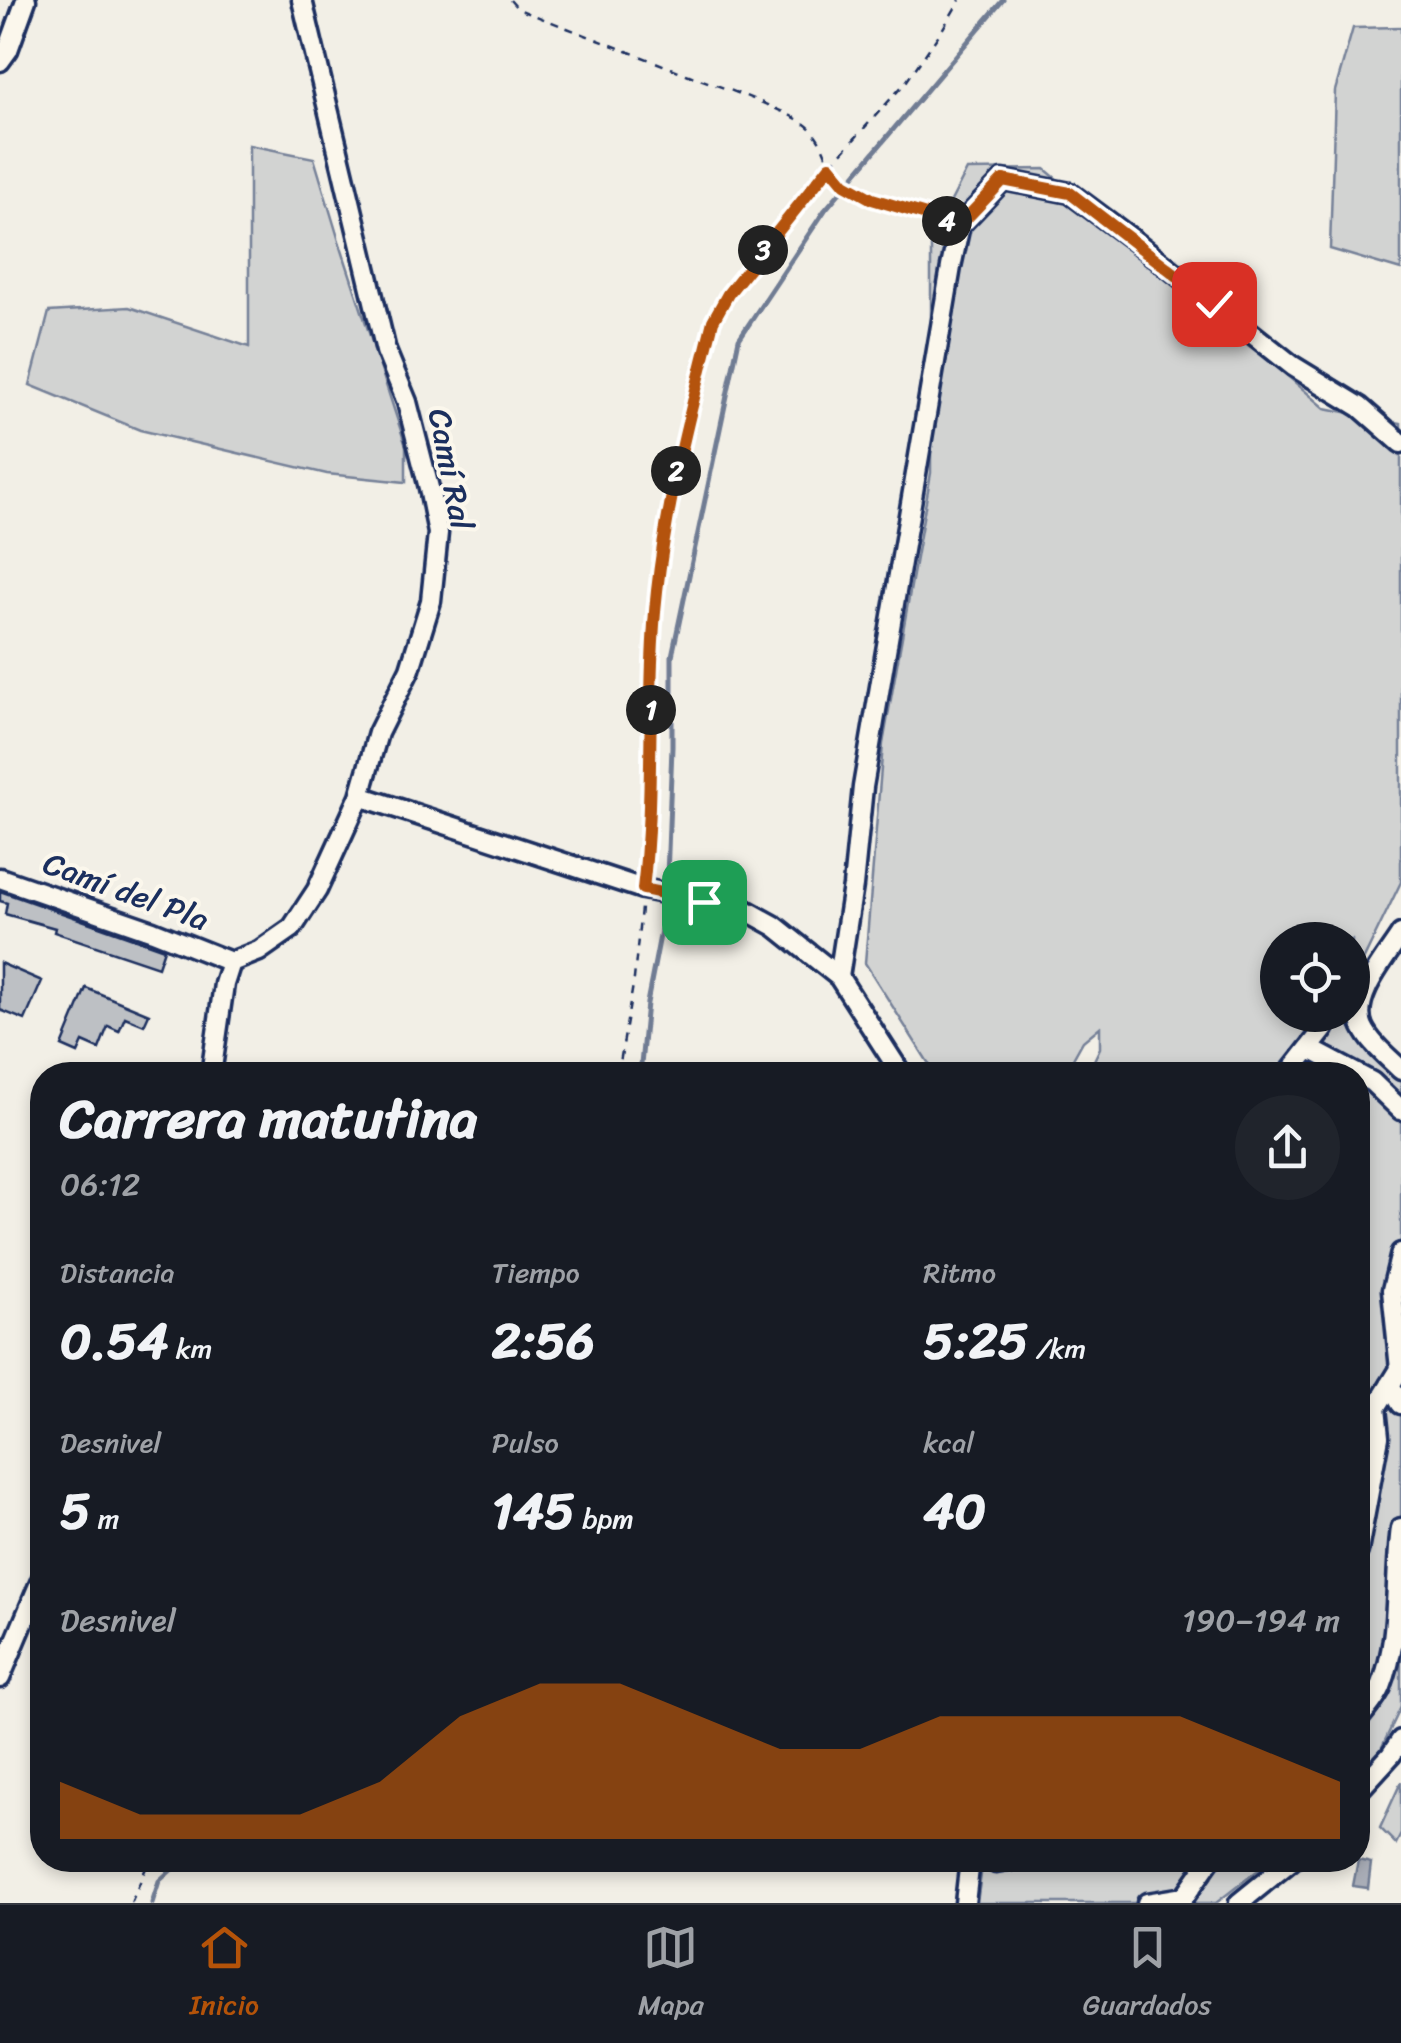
<!DOCTYPE html>
<html lang="es">
<head>
<meta charset="utf-8">
<style>
  :root { --surface:#171b24; --page:#20242c; --text:#f1f3f6; --muted:#9ea1a6; --line:#363941; --accent:#b45309 }
  body { margin:0; font-family:Sriracha,sans-serif; background:var(--page); color:var(--text); height:100vh; display:flex; flex-direction:column; font-size:38px; white-space:nowrap }
  * { box-sizing:border-box; margin:0 }
  p { font-size:32px; color:var(--muted) }
  .icon { flex:none; width:55px; height:55px; fill:none; stroke:currentColor; stroke-width:2; stroke-linecap:round; stroke-linejoin:round }
  .map { position:relative; flex:1; overflow:hidden }
  .side { position:absolute; left:30px; top:1062px; width:1340px; height:810px; display:flex; flex-direction:column; background:var(--surface); border-radius:40px; box-shadow:0 5px 15px #0003 }
  .side>* { flex:none }
  .controls { position:absolute; left:1260px; top:922px; display:grid; gap:20px }
  .controls a { display:grid; place-items:center; width:110px; height:110px; border-radius:50%; background:var(--surface); box-shadow:0 5px 15px #0003; font-size:50px }
  .pin { position:absolute; display:grid; place-items:center; width:85px; height:85px; color:#fff; margin:-42px; border-radius:20px; box-shadow:0 5px 15px #0006 }
  .km { position:absolute; width:50px; height:50px; margin:-25px; border-radius:50%; background:#222; color:#fff; font-size:28px; line-height:50px; text-align:center }
  .round { display:grid; place-items:center; flex:none; width:105px; height:105px; border-radius:52px; background:var(--page) }
  .headline { display:flex; align-items:center; justify-content:space-between; height:170px; padding:0 30px }
  h1 { font-size:55px; font-weight:800; line-height:75px }
  .figures { display:grid; grid-template-columns:repeat(3,1fr); gap:15px; height:170px; padding:10px 30px }
  .figures div { display:grid; align-content:center }
  .figures b { font-size:50px; font-weight:800 }
  .figures small { font-size:28px; font-weight:400 }
  .figures p { font-size:28px }
  .chart { height:280px; padding:20px 30px }
  .chart p { display:flex; justify-content:space-between }
  .chart svg { width:100%; height:180px; margin-top:10px; fill:var(--accent); opacity:.7 }
  .tab-bar { display:flex; justify-content:space-around; align-items:center; height:140px; border-top:2px solid var(--line); background:var(--surface); font-size:28px; color:var(--muted) }
  .tab-bar a { display:grid; justify-items:center; gap:5px }
  .tab-bar .on { color:var(--accent) }
  .map>svg:first-child { display:block }
  .green { fill:#d2d3d2; stroke:#768198; stroke-width:2.5 }
  .water { fill:#a9adb7; stroke:#707b93; stroke-width:2.5 }
  .lines { fill:none; stroke-linecap:round; stroke-linejoin:round }
  .stream { stroke:#707b93; stroke-width:5 }
  .building { fill:#bdc0c4; stroke:#1b2f5e; stroke-width:2.5 }
  .minor-casing { stroke:#1b2f5e; stroke-width:25 }
  .path { stroke:#1b2f5e; stroke-width:2.5; stroke-dasharray:8 8; stroke-linecap:butt }
  .minor { stroke:#fbf7ec; stroke-width:18 }
  .route-casing { stroke:#fff; stroke-width:20 }
  .route { stroke:#b45309; stroke-width:12 }
  .labels { text-anchor:middle; stroke-width:8; stroke-linejoin:round; paint-order:stroke }
  .street-label { font-size:32px; fill:#1b2f5e; stroke:#fbf7ec }
</style>
</head>
<body>
<div class="map">
<svg width="1401" height="1903" viewBox="0 0 1401 1903">
  <rect width="100%" height="100%" fill="#f2efe6"/>
  <filter id="ink" filterUnits="userSpaceOnUse"><feTurbulence type="fractalNoise" baseFrequency=".01" numOctaves="2"/><feDisplacementMap in="SourceGraphic" scale="20" xChannelSelector="R" yChannelSelector="G"/><feConvolveMatrix kernelMatrix="1 2 1 2 8 2 1 2 1" color-interpolation-filters="sRGB"/></filter>
  <g filter="url(#ink)">
    <path class="green" d="M1401 27V270L1330 249 1335 91 1353 28Z
      M249 145 314 158 339 241 406 446V482L327 474 140 430 30 385 49 312 129 307 249 347Z
      M1045 169 1325 408 1401 423V882L1358 971 1353 968 1352 940H1278V1015H1339L1401 1081V1707L1380 1751 1358 1779V1075H1087L1100 1048V1027L1083 1041 1064 1075H936L865 963 883 744 931 473V240L967 170Z
      M1401 1782V1834L1396 1844 1380 1828Z
      M983 1860H1271L1216 1903H977Z"/>
    <path class="water" d="M1358 1860 1371 1863 1368 1888 1353 1886Z"/>
    <g class="lines">
      <path class="stream" d="M667 877 672 747V656L739 339 825 210 1003 0
        M640 1075 647 1003 663 920
        M152 1903 159 1881 182 1860"/>
    </g>
    <path class="building" d="M0 891 164 949 158 967 54 932 55 928 5 914 7 903 0 901Z
      M0 963 42 981 25 1020 0 1010Z
      M86 988 149 1014 144 1025 125 1017 119 1031 108 1026 99 1049 83 1042 78 1053 62 1046Z"/>
    <g class="lines">
      <defs>
        <path id="minor" d="M0 61 8 50 26 0
          M360 796 643 889 744 909 775 926 839 977 902 1075
          M0 878 153 931 231 962
          M1401 934C1386 958 1350 998 1363 1027 1371 1044 1388 1057 1401 1070
          M839 977 853 886 863 787 951 267 960 225 1003 180 1070 193 1136 242 1293 366 1360 407 1401 443
          M1310 1049 1372 1082 1401 1110
          M211 1075 224 984 231 962 259 951 292 928 317 890 360 796 378 733 410 669 431 601 438 533 429 488 407 402 386 351 302 0
          M1288 1075 1324 1029 1322 1015
          M1390 1385 1401 1404
          M1358 1403 1376 1408 1400 1369 1392 1290 1401 1253
          M1358 1551 1379 1437 1376 1408
          M0 1678 42 1578
          M1358 1720C1365 1710 1376 1699 1381 1687 1401 1636 1394 1581 1401 1528
          M1358 1791 1391 1755 1401 1740
          M996 1863 1013 1860
          M965 1903 970 1860
          M1147 1903 1184 1897
          M1182 1903 1184 1897 1210 1860
          M1239 1903 1292 1860"/>
      </defs>
      <use href="#minor" class="minor-casing"/>
      <path class="path" d="M510 0 518 9C575 31 632 53 689 75 724 88 762 101 795 118 829 135 821 163 844 183 867 204 915 212 944 221
        M645 870 649 838 651 690 657 593 669 503 678 462 713 321 728 294 830 166 906 82 942 30 960 0
        M618 1075 634 979 641 908
        M131 1903 146 1868 153 1860"/>
      <use href="#minor" class="minor"/>
    </g>
  </g>
  <g class="lines" filter="url(#ink)">
    <defs>
      <path id="route" d="M704 902 643 889C655 790 646 690 657 591 667 499 691 410 713 321L728 294 830 166 845 184 872 199 960 225 1003 180 1070 193 1214 304"/>
    </defs>
    <use href="#route" class="route-casing"/>
    <use href="#route" class="route"/>
  </g>
  <g class="labels">
    <g class="street-label">
      <text transform="translate(451 469) rotate(79)" y="11">Camí Ral</text>
      <text transform="translate(126 891) rotate(20)" y="11">Camí del Pla</text>
    </g>
  </g>
</svg>
<div class="controls">
<a><svg class="icon" aria-label="locate" viewBox="0 0 24 24"><circle cx="12" cy="12" r="6"/><path d="M12 2v4M12 18v4M2 12h4M18 12h4"/></svg></a>
</div>
<div class="pin" style="left:704px;top:902px;background:#1e9e55"><svg class="icon" aria-label="arrive" viewBox="0 0 24 24"><path d="M6 21V4h12l-3 4 3 4H6"/></svg></div>
<div class="pin" style="left:1214px;top:304px;background:#d93025"><svg class="icon" aria-label="check" viewBox="0 0 24 24"><path d="M5 12l5 5 9-10"/></svg></div>
<b class="km" style="left:651px;top:710px">1</b>
<b class="km" style="left:676px;top:471px">2</b>
<b class="km" style="left:763px;top:250px">3</b>
<b class="km" style="left:947px;top:221px">4</b>
<section class="side">
<div class="headline"><div><h1>Carrera matutina</h1><p>06:12</p></div><a class="round"><svg class="icon" aria-label="share" viewBox="0 0 24 24"><path d="M12 15V3M7 8l5-5 5 5M5 13v7h14v-7"/></svg></a></div>
<div class="figures">
<div><p>Distancia</p><b>0.54<small> km</small></b></div>
<div><p>Tiempo</p><b>2:56</b></div>
<div><p>Ritmo</p><b>5:25<small> /km</small></b></div>
</div>
<div class="figures">
<div><p>Desnivel</p><b>5<small> m</small></b></div>
<div><p>Pulso</p><b>145<small> bpm</small></b></div>
<div><p>kcal</p><b>40</b></div>
</div>
<div class="chart"><p><span>Desnivel</span>190–194 m</p>
<svg viewBox="0 0 160 44" preserveAspectRatio="none"><path d="M0 44V30L10 38L20 38L30 38L40 30L50 14L60 6L70 6L80 14L90 22L100 22L110 14L120 14L130 14L140 14L150 22L160 30V44z"/></svg>
</div>
</section>
</div>
<nav class="tab-bar">
<a class="on"><svg class="icon" aria-label="home" viewBox="0 0 24 24"><path d="M3 11l9-7 9 7M6 9v11h12V9"/></svg>Inicio</a>
<a><svg class="icon" aria-label="map" viewBox="0 0 24 24"><path d="M3 6l6-2 6 2 6-2v14l-6 2-6-2-6 2zM9 4v14M15 6v14"/></svg>Mapa</a>
<a><svg class="icon" aria-label="saved" viewBox="0 0 24 24"><path d="M7 4h10v16l-5-4-5 4z"/></svg>Guardados</a>
</nav>
</body>
</html>
